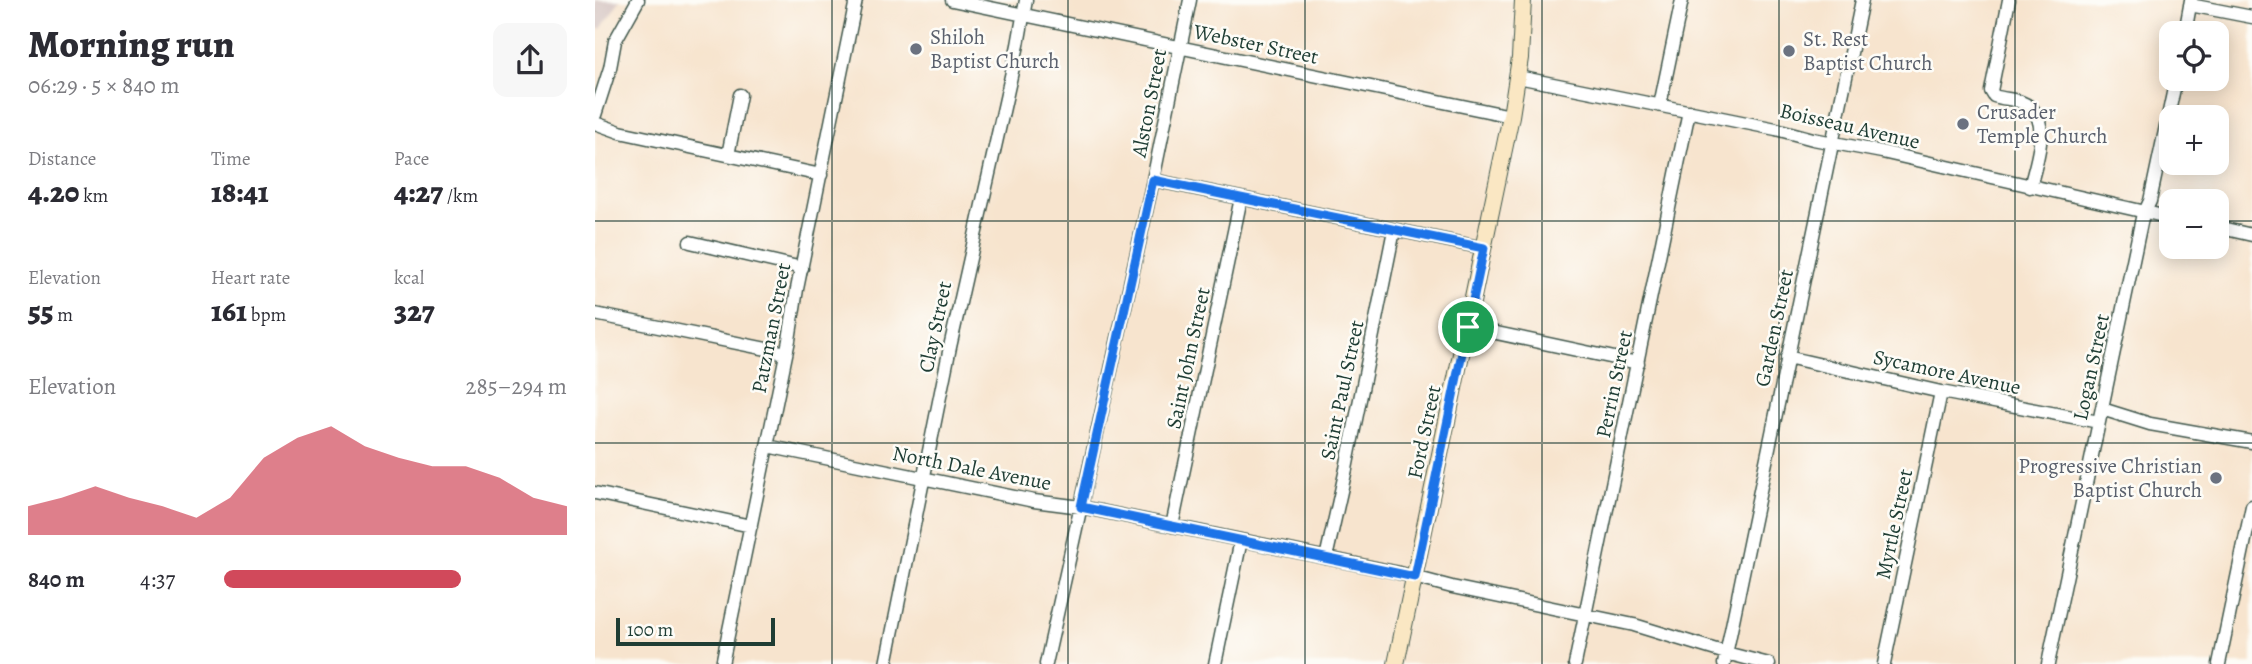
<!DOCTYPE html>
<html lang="en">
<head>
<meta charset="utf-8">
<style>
  :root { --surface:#fff; --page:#f7f7f7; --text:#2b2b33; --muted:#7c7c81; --accent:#d1495b }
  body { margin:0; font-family:Alegreya,serif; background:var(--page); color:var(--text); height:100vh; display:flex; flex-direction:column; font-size:26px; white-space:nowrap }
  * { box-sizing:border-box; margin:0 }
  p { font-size:23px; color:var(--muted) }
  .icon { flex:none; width:38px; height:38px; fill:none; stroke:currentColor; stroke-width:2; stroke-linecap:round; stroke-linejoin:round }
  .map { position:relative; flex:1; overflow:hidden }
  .details { display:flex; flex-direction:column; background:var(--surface); width:595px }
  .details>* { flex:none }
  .buttons { position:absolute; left:1564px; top:21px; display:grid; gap:14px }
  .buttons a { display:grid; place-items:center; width:70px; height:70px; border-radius:14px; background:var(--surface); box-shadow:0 4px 18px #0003; font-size:35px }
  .scale { position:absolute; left:21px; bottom:18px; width:159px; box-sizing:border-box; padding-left:7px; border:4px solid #1f3d34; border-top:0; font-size:19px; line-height:24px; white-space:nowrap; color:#1f3d34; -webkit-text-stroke:5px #fdfcf7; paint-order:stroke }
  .pin { position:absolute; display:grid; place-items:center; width:60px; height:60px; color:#fff; margin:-30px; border:4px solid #fff; border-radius:50%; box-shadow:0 2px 7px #0007 }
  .round { display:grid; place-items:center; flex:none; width:74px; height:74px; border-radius:14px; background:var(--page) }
  .headline { display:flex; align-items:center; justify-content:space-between; height:119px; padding:0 28px }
  h1 { font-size:38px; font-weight:800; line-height:52px }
  .figures { display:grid; grid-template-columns:repeat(3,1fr); gap:10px; height:119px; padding:7px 28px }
  .figures div { display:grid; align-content:center }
  .figures b { font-size:30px; font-weight:800 }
  .figures small { font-size:19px; font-weight:400 }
  .figures p { font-size:19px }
  .chart { height:196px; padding:14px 28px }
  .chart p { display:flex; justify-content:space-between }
  .chart svg { width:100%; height:126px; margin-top:7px; fill:var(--accent); opacity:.7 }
  ul { padding:0 28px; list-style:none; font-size:23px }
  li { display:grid; grid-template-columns:112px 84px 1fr; align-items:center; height:52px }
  li i { height:18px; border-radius:9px; background:var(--accent) }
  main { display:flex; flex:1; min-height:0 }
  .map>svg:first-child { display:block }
  .industrial { fill:#d1c0bd }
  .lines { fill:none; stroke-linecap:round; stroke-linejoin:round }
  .minor-casing { stroke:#3f564b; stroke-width:15 }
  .secondary-casing { stroke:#3f564b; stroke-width:18 }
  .minor { stroke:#fff; stroke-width:12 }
  .secondary { stroke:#fae7c3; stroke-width:16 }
  .route-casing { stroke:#fff; stroke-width:14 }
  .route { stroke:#1a73e8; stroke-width:9 }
  .grid { fill:none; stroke:#1f3d34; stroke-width:2; stroke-opacity:0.55 }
  .worship-dot { fill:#6b7280; stroke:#fdfcf7; stroke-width:2.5 }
  .labels { text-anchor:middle; stroke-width:5; stroke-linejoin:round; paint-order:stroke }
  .worship-label { font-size:21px; fill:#5b616d; stroke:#fdfcf7; text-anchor:start }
  .street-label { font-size:21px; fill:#1f3d34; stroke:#fdfcf7 }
</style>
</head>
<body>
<main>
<section class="details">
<div class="headline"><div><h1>Morning run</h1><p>06:29 · 5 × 840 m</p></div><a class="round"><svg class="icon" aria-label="share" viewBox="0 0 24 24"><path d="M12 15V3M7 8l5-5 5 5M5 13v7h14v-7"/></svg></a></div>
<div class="figures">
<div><p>Distance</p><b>4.20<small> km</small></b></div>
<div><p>Time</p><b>18:41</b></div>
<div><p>Pace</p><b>4:27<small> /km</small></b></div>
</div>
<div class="figures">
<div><p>Elevation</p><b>55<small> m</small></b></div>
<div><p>Heart rate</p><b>161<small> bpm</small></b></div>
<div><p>kcal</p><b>327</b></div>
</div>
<div class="chart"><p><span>Elevation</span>285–294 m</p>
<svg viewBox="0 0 160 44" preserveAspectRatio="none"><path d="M0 44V34L10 31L20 27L30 31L40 34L50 38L60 31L70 17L80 10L90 6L100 13L110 17L120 20L130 20L140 24L150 31L160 34V44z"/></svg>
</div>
<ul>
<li><b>840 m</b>4:37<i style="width:69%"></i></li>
</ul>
</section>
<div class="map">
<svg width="1657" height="664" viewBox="0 0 1657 664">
  <rect width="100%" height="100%" fill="#fdfcf7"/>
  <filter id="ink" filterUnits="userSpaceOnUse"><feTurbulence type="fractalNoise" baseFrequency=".0143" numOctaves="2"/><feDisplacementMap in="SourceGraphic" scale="14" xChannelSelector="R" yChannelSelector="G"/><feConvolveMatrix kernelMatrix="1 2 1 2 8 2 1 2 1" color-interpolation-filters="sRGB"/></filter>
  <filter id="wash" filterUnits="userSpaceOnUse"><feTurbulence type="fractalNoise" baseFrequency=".00686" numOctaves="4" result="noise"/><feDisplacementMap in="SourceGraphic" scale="28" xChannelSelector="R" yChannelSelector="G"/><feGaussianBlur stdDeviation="1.57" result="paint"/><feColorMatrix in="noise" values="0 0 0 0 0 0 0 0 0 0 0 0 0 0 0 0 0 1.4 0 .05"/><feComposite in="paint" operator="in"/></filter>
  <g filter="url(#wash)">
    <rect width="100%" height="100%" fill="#f7e4ce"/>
    <path class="industrial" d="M0 0H25L6 29 0 28Z"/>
  </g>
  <g filter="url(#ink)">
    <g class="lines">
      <defs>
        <path id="minor" d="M357 0 916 116
          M1414 0 1396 91 1399 96C1408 99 1418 99 1426 102 1460 115 1441 161 1435 187
          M1595 5 1657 17
          M1590 33 1596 0
          M923 77 1181 129 1218 139 1287 152 1577 218
          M1065 105 1087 0
          M0 115 15 68 20 41 43 0
          M0 123 25 132 226 175
          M133 155 145 95
          M558 180 889 248
          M1622 227 1657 235
          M95 242 207 268
          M0 314 191 353
          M873 327 1043 363
          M1192 357 1346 392 1504 422
          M1507 409 1555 424 1657 442
          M172 446 439 501 486 507 800 572 857 587 1039 625 1131 653 1174 664
          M0 493 156 526
          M577 526 646 198
          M731 558 751 469 799 230
          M127 664 194 340 202 289 261 0
          M291 664 355 347 423 45 431 0
          M451 664 558 180 595 0
          M620 664 646 540
          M980 664 1094 111
          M1129 664 1267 0
          M1289 664 1346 392
          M1453 664 1547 218 1555 201 1581 79
          M1624 664 1657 506"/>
        <path id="secondary" d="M801 664 916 116 925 58 928 0"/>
      </defs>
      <use href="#minor" class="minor-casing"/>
      <use href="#secondary" class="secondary-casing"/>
      <use href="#minor" class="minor"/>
      <use href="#secondary" class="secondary"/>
    </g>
  </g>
  <g class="lines" filter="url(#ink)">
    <defs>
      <path id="route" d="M558 180 889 248 820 577 486 507Z"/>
    </defs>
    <use href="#route" class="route-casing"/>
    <use href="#route" class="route"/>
  </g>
  <path class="grid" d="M237 0V664M473 0V664M710 0V664M947 0V664M1184 0V664M1420 0V664M0 221H1577M1622 221H1657M0 443H1657"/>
  <g class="worship-dot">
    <circle cx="321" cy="49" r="7"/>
    <circle cx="1194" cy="51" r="7"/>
    <circle cx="1368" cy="124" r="7"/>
    <circle cx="1621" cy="478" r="7"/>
  </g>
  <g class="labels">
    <g class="worship-label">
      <text x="335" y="44">Shiloh<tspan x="335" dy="24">Baptist Church</tspan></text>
      <text x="1208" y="46">St. Rest<tspan x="1208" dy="24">Baptist Church</tspan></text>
      <text x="1382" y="119">Crusader<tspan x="1382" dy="24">Temple Church</tspan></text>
      <text x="1607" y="473" text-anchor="end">Progressive Christian<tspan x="1607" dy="24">Baptist Church</tspan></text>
    </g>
    <g class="street-label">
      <text transform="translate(661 44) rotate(12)" y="7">Webster Street</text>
      <text transform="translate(554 103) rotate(-79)" y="7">Alston Street</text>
      <text transform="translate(1255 126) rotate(13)" y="7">Boisseau Avenue</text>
      <text transform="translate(340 327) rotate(-78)" y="7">Clay Street</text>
      <text transform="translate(176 328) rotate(-79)" y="7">Patzman Street</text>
      <text transform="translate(1179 328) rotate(-78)" y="7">Garden Street</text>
      <text transform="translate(593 358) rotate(-78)" y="7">Saint John Street</text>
      <text transform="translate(1496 367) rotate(-78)" y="7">Logan Street</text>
      <text transform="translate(1352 372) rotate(12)" y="7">Sycamore Avenue</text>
      <text transform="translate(1019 384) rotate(-78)" y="7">Perrin Street</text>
      <text transform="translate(747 390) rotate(-78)" y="7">Saint Paul Street</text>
      <text transform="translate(829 432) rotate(-78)" y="7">Ford Street</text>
      <text transform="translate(377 468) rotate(11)" y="7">North Dale Avenue</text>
      <text transform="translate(1299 524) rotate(-78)" y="7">Myrtle Street</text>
    </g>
  </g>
</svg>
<div class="buttons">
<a><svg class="icon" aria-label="locate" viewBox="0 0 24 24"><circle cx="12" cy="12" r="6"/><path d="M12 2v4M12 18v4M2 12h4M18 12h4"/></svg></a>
<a>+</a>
<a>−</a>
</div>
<div class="scale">100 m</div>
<div class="pin" style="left:873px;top:327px;background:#1e9e55"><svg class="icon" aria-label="arrive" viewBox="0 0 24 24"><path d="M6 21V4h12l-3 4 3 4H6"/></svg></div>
</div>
</main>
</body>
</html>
